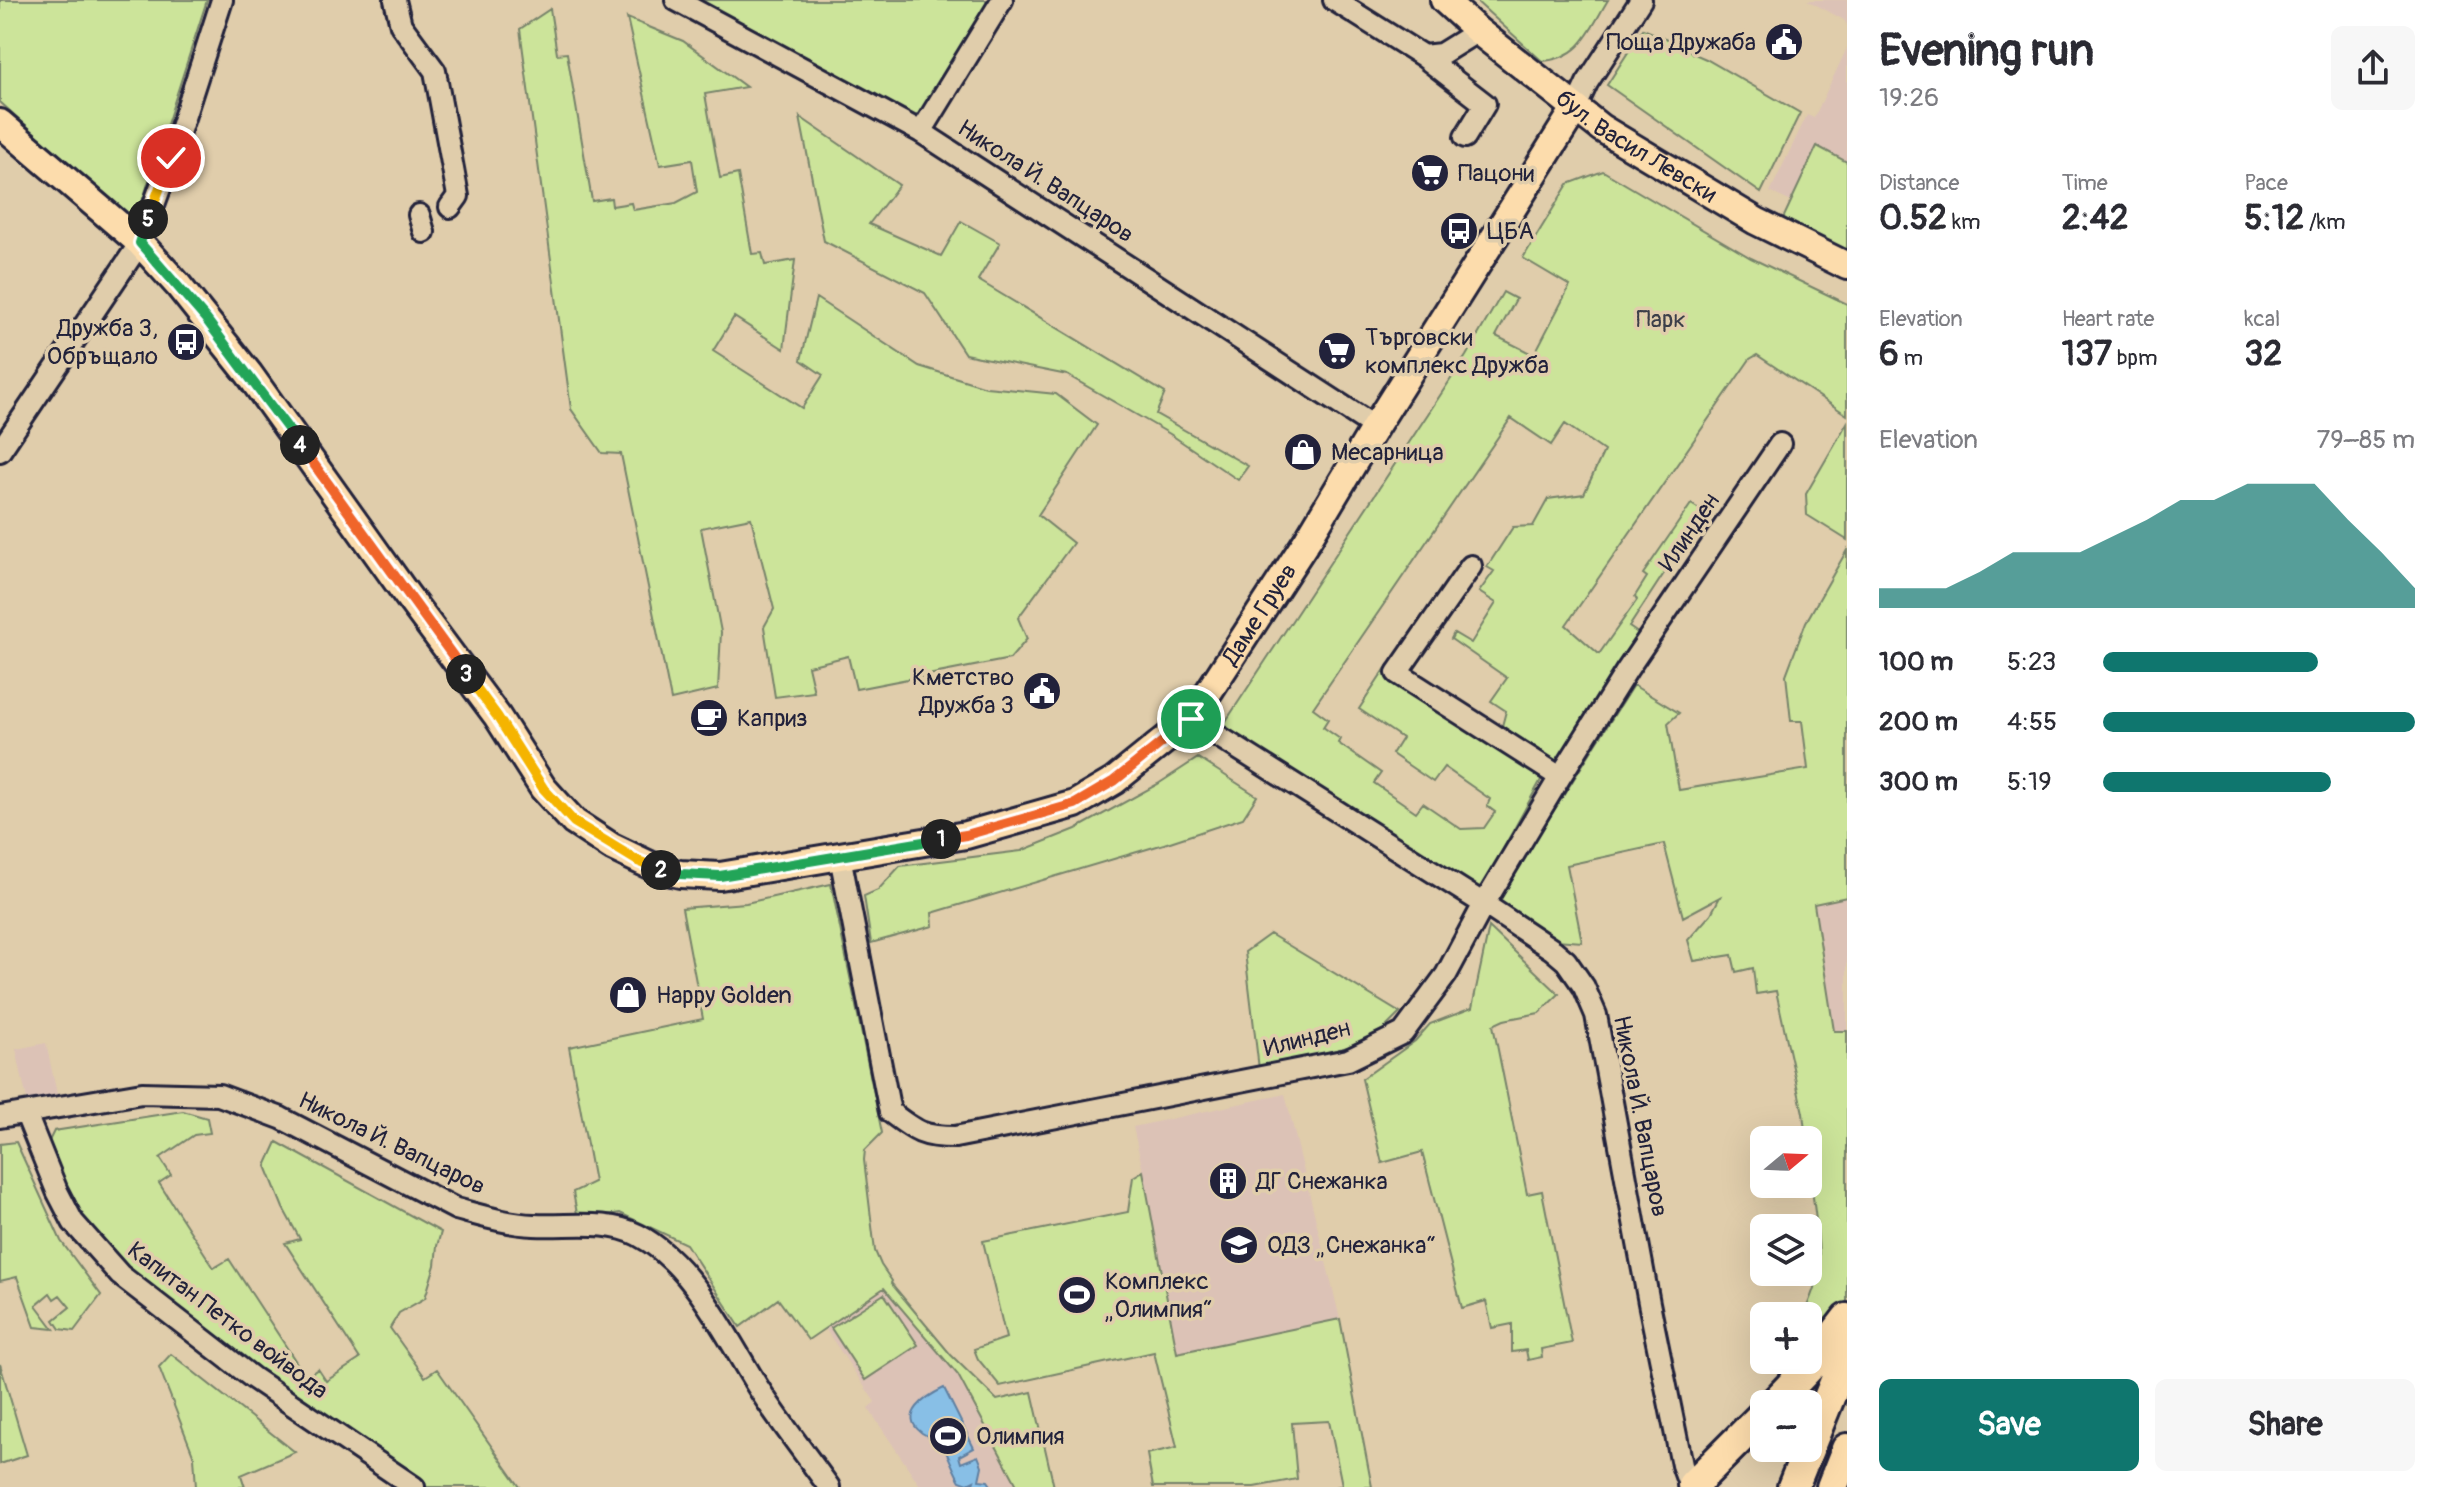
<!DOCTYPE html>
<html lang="en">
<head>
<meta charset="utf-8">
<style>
  :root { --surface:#fff; --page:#f7f7f7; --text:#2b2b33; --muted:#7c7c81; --accent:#0f766e }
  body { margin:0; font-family:Pangolin,sans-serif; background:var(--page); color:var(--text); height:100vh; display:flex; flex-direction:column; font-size:30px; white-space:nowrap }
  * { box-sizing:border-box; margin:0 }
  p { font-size:26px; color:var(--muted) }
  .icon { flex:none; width:44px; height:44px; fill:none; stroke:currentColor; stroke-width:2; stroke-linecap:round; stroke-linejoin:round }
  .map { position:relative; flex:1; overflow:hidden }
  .side { display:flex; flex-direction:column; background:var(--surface); width:600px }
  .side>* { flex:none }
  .needle { width:52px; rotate:71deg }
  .tools { position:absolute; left:1750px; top:1126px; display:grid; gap:16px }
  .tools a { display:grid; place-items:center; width:72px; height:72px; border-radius:12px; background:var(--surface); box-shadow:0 8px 32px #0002; font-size:40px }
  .pin { position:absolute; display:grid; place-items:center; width:68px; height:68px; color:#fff; margin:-34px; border:4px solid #fff; border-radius:50%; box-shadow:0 2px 8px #0007 }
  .km { position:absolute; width:40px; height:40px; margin:-20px; border-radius:50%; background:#222; color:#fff; font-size:22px; line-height:40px; text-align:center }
  .round { display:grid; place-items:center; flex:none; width:84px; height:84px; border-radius:12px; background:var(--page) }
  .head { display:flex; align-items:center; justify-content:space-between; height:136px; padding:0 32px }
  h1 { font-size:44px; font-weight:700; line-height:60px }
  .figures { display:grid; grid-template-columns:repeat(3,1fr); gap:12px; height:136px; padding:8px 32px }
  .figures div { display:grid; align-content:center }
  .figures b { font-size:34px; font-weight:700 }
  .figures small { font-size:22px; font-weight:400 }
  .figures p { font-size:22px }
  .chart { height:224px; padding:16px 32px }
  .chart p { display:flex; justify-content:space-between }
  .chart svg { width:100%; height:144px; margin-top:8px; fill:var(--accent); opacity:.7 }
  .button { display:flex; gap:16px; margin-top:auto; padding:16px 32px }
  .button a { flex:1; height:92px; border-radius:12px; background:var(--accent); color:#fff; font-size:32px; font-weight:700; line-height:92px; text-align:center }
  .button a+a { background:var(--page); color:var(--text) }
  ul { padding:0 32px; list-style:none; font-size:26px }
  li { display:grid; grid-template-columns:128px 96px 1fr; align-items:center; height:60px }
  li i { height:20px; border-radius:10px; background:var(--accent) }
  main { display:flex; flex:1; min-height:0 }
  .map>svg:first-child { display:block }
  .built { fill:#dcc2b6 }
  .green { fill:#cce49a; stroke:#77836a; stroke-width:2 }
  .water { fill:#88bfe6; stroke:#5f80a2; stroke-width:2 }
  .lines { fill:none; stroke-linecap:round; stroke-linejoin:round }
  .minor-casing { stroke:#22223b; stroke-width:26 }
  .major-casing { stroke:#22223b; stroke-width:32 }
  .highway-casing { stroke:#22223b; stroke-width:36 }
  .minor { stroke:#e0cdab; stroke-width:20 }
  .major { stroke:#fcdcac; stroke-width:26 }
  .highway { stroke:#fcdcac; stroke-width:30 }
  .split-1-casing { stroke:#fff; stroke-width:16 }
  .split-2-casing { stroke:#fff; stroke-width:16 }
  .split-3-casing { stroke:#fff; stroke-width:16 }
  .split-4-casing { stroke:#fff; stroke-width:16 }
  .split-5-casing { stroke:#fff; stroke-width:16 }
  .split-6-casing { stroke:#fff; stroke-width:16 }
  .split-1 { stroke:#f0652b; stroke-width:10 }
  .split-2 { stroke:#22a559; stroke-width:10 }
  .split-3 { stroke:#f5b400; stroke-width:10 }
  .split-4 { stroke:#f0652b; stroke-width:10 }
  .split-5 { stroke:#22a559; stroke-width:10 }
  .split-6 { stroke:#f5b400; stroke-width:10 }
  .labels { text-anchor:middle; stroke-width:7; stroke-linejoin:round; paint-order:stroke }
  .poi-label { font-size:24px; fill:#22223b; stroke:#e0cdab; text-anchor:start }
  .street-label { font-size:24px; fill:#22223b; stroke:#e0cdab }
  .park-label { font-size:24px; fill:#3c3f49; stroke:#e0cdab }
</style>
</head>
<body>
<main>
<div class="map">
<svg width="1847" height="1487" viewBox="0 0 1847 1487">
  <rect width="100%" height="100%" fill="#e0cdab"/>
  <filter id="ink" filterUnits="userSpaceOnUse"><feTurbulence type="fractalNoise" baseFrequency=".0125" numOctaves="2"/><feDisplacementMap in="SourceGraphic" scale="16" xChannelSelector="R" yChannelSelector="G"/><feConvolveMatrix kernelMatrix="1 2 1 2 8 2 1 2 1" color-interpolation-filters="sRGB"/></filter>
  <g filter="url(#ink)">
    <path class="built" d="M1807 0H1847V25L1844 20Z
      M1847 48V228L1770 192 1807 115 1814 118Z
      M1804 742 1847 743V1033L1834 1031 1814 904 1826 901Z
      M46 1043 57 1094 27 1100 16 1049Z
      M1285 1094 1340 1319 1177 1354 1143 1171 1133 1127Z
      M883 1288 958 1375 1018 1487H921L868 1408 875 1402 824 1327Z"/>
    <path class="green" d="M0 0H207L135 224 0 102Z
      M694 0H993L927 114 909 121Z
      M1475 0H1608C1589 31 1582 58 1542 61Z
      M550 9 557 54 567 53 592 201 611 198 612 206 631 203 633 210 676 203 697 192 692 160 660 165 627 18 683 41 746 87 705 94 720 178 738 174 752 254 762 253 765 265 795 260 784 349 734 317 713 351 802 408 823 375 801 360 816 298 919 366 986 387 1056 394 1097 425 1038 515 1073 543 1018 618 1027 639 1010 659 856 689 848 656 808 666 814 692 775 697 764 627 774 609 751 518 701 528 721 632 718 689 671 700 621 454 602 453 571 409 520 29Z
      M1643 29 1685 46 1692 53 1706 59 1800 113 1761 193 1607 85Z
      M800 117 899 185 869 224 941 256 961 221 1000 243 978 280 1165 393 1156 414 1248 466 1238 480 1170 434 1067 375 965 354 925 293 824 241Z
      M1817 146 1847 162V260L1780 225Z
      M1603 171 1751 258 1847 304V415L1757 355 1750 359 1566 625 1599 654 1637 600 1635 596 1647 577 1643 574 1691 504 1699 509 1708 506 1629 627 1648 640 1566 766 1501 730 1506 711 1491 701 1507 678 1451 639 1454 633 1471 643 1496 603 1479 592 1494 571 1487 567 1513 527 1533 526 1548 499 1584 494 1604 451 1565 424 1551 445 1511 418 1313 708 1328 719 1323 727 1340 739 1338 743 1381 773 1374 783 1416 812 1423 803 1461 829 1484 828 1495 812 1487 806 1490 799 1444 767 1433 782 1392 754 1402 738 1359 709 1388 665 1547 769 1481 889 1222 727 1466 356 1503 292 1516 299 1496 336 1534 355 1570 286 1523 258 1568 184Z
      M1847 423V540L1807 515 1806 494Z
      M1847 550V897L1814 904 1834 1031H1847V1301L1828 1335 1808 1355V1316H1803C1810 1299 1819 1280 1819 1261 1819 1221 1808 1181 1808 1140H1806L1803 1113 1776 991 1756 994 1753 968 1736 972 1732 955 1694 961 1688 940 1711 914 1720 897 1683 917 1664 844 1567 865 1582 942 1556 940 1495 904 1633 685 1679 713 1668 723 1679 790 1808 769 1802 721H1791L1786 675 1806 622Z
      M1198 758 1257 796 1243 818 1164 844 932 913 933 926 871 943 864 896 878 890 900 866 1021 851 1076 829 1158 784Z
      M831 884 882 1133 865 1150 864 1160 875 1251 881 1265 892 1281 891 1283 951 1355 997 1400 1032 1392 1054 1487H1018L958 1375 884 1288 808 1340 778 1299 740 1327 686 1244 620 1213 578 1219 573 1192 594 1182 569 1047 703 1019 682 908 746 903Z
      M1489 927 1559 994 1539 1013 1504 1020 1493 1025 1527 1194 1542 1191 1572 1343 1541 1349 1542 1357 1528 1360 1526 1350 1512 1352V1324L1492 1328 1486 1301 1462 1308 1422 1152 1382 1163 1362 1079 1415 1041 1430 1024 1472 1008Z
      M1270 934 1400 1013 1372 1041 1259 1069 1245 952Z
      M183 1111 207 1118 210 1133 194 1135 160 1158 171 1175 159 1183 214 1268 229 1259 306 1377 318 1369 326 1381 360 1359 285 1243 300 1239 283 1208 266 1166 277 1142 441 1232 437 1246 435 1265 425 1298 399 1313 390 1328 425 1377 437 1369 520 1487H420L332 1425 125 1270 88 1226 70 1196 49 1141 54 1131Z
      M16 1142 61 1241 101 1295 74 1331 60 1329 54 1320 70 1307 60 1295 54 1299 50 1293 36 1305 54 1329 35 1327 17 1277 0 1281V1144Z
      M1143 1171 1177 1353 1340 1319 1372 1487H1336L1342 1485 1329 1421 1292 1423 1297 1479 1254 1487H1153L1147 1454 1177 1447 1154 1352 1000 1386 978 1359 974 1349 1006 1338 983 1241 1128 1212 1133 1177Z
      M884 1294 918 1345 865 1380 831 1328Z
      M171 1354 295 1452 241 1475 245 1487H196L194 1457 159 1367Z
      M0 1364 27 1455 0 1464Z"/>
    <path class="water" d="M944 1388 974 1448 959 1456 961 1463 978 1456 982 1466 979 1480 988 1481 992 1487H972L974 1481 968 1484 960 1481C953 1470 950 1457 943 1447 937 1439 930 1438 922 1433 897 1415 927 1396 944 1388Z"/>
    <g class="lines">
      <defs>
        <path id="minor" d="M395 0 401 25 435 71 458 196 450 207
          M676 0 921 132 1375 427
          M1334 0 1423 56 1485 104 1465 137
          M1423 56 1441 54 1478 31
          M1575 109 1587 83 1641 0
          M921 132 1002 0
          M419 215 424 232
          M0 451 140 243 171 158 222 0
          M1471 566 1397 673 1560 777
          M1191 719 1484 904 1553 950 1566 961 1584 987 1596 1015 1649 1303 1682 1465 1687 1479 1693 1485 1690 1487
          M840 856 890 1112C915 1131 922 1137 955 1137L1348 1060 1403 1033 1446 975 1484 904 1560 777 1627 670 1780 444
          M26 1114 57 1191 73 1222 120 1275 253 1378 414 1487
          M0 1117 142 1093 219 1095 281 1118 456 1209C482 1216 508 1224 534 1225 568 1227 607 1219 638 1235 693 1263 729 1342 761 1392 782 1425 807 1456 829 1487"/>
        <g id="major">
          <path id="s1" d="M1444 0 1478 31 1601 128 1756 221 1847 266"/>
          <path id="s2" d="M0 123 140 243 178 285 249 374 406 594 497 716 543 788 574 822 612 847 658 869 680 874 720 876 966 835 1075 804 1114 781 1191 719 1308 539 1375 427 1575 109"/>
        </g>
        <path id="highway" d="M1774 1404 1813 1363 1847 1319
          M1693 1485 1764 1414
          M1793 1487 1847 1353
          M1832 1487 1847 1449"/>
      </defs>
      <use href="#minor" class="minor-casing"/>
      <use href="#major" class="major-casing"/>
      <use href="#highway" class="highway-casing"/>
      <use href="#minor" class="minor"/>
      <use href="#major" class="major"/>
      <use href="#highway" class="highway"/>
    </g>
  </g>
  <g class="lines" filter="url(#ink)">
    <defs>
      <path id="split-1" d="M941 839 966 835 1075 804 1114 781 1191 719"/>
      <path id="split-2" d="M661 870 680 874 720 876 941 839"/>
      <path id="split-3" d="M466 674 497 716 543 788 574 822 638 861 661 870"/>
      <path id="split-4" d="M300 445 466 674"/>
      <path id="split-5" d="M148 219 140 243 206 319 300 445"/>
      <path id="split-6" d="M148 219 171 158"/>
    </defs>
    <use href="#split-1" class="split-1-casing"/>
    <use href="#split-2" class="split-2-casing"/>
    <use href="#split-3" class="split-3-casing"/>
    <use href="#split-4" class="split-4-casing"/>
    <use href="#split-5" class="split-5-casing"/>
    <use href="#split-6" class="split-6-casing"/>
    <use href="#split-1" class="split-1"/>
    <use href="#split-2" class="split-2"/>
    <use href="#split-3" class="split-3"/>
    <use href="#split-4" class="split-4"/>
    <use href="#split-5" class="split-5"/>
    <use href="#split-6" class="split-6"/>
  </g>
  <defs>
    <symbol id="civic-disc" viewBox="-11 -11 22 22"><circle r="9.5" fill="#22223b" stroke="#e0cdab"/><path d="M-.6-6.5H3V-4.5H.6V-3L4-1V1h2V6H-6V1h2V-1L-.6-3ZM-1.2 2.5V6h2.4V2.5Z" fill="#fff"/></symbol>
    <symbol id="supermarket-disc" viewBox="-11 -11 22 22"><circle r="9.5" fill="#22223b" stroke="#e0cdab"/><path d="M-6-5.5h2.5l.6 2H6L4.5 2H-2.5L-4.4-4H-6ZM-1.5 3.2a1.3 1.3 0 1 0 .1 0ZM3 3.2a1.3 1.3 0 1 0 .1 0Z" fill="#fff"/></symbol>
    <symbol id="bus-disc" viewBox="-11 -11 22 22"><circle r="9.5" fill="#22223b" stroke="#e0cdab"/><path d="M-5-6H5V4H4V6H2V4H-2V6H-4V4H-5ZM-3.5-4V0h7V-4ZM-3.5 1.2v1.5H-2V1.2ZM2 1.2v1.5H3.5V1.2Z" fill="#fff"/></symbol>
    <symbol id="shop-disc" viewBox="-11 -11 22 22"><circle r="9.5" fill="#22223b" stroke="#e0cdab"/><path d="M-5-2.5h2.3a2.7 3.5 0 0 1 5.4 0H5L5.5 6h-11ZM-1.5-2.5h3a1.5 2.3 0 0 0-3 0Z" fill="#fff"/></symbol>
    <symbol id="cafe-disc" viewBox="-11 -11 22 22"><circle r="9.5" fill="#22223b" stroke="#e0cdab"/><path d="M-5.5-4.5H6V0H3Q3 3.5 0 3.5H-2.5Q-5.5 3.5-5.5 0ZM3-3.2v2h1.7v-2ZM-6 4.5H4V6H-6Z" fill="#fff"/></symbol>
    <symbol id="building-disc" viewBox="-11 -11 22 22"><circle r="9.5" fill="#22223b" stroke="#e0cdab"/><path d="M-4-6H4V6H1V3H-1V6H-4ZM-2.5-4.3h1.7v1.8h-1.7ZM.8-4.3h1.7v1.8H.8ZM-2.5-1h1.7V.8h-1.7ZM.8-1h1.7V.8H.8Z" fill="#fff"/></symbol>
    <symbol id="school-disc" viewBox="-11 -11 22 22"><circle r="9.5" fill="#22223b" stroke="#e0cdab"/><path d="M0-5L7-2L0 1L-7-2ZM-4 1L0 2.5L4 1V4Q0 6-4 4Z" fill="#fff"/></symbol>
    <symbol id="stadium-disc" viewBox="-11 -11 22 22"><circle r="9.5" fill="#22223b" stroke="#e0cdab"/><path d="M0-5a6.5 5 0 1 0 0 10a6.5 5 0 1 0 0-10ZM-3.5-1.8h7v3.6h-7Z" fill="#fff"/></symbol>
  </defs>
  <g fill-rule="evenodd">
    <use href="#civic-disc" x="1762" y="20" width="44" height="44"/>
    <use href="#supermarket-disc" x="1408" y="151" width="44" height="44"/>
    <use href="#bus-disc" x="1437" y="209" width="44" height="44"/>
    <use href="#bus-disc" x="164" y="320" width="44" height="44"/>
    <use href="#supermarket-disc" x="1315" y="329" width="44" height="44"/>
    <use href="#shop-disc" x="1281" y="430" width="44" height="44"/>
    <use href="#civic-disc" x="1020" y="669" width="44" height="44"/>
    <use href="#cafe-disc" x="687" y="696" width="44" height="44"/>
    <use href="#shop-disc" x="606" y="973" width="44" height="44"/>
    <use href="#building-disc" x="1206" y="1159" width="44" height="44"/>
    <use href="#school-disc" x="1217" y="1223" width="44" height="44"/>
    <use href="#stadium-disc" x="1055" y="1273" width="44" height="44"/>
    <use href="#stadium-disc" x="926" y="1414" width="44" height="44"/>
  </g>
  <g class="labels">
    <g class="poi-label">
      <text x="1756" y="50" text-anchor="end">Поща Дружаба</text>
      <text x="1458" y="181">Пацони</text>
      <text x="1487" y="239">ЦБА</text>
      <text x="158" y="336" text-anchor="end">Дружба 3,<tspan x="158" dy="28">Обръщало</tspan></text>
      <text x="1365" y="345">Търговски<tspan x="1365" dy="28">комплекс Дружба</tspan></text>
      <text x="1331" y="460">Месарница</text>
      <text x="1014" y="685" text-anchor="end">Кметство<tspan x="1014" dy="28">Дружба 3</tspan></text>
      <text x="737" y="726">Каприз</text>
      <text x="656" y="1003">Happy Golden</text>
      <text x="1256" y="1189">ДГ Снежанка</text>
      <text x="1267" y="1253">ОДЗ „Снежанка“</text>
      <text x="1105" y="1289">Комплекс<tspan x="1105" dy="28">„Олимпия“</tspan></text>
      <text x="976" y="1444">Олимпия</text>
    </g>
    <g class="street-label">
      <text dy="8" stroke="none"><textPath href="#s1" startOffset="242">бул. Васил Левски</textPath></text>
      <text transform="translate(1046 181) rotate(33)" y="8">Никола Й. Вапцаров</text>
      <text transform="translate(1689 532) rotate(-56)" y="8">Илинден</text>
      <text dy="8" stroke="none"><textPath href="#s2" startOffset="1700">Даме Груев</textPath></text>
      <text transform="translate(1307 1038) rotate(-14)" y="8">Илинден</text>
      <text transform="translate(1641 1116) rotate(79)" y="8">Никола Й. Вапцаров</text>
      <text transform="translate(392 1143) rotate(26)" y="8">Никола Й. Вапцаров</text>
      <text transform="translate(228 1320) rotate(37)" y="8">Капитан Петко войвода</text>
    </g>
    <g class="park-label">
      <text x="1661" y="327">Парк</text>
    </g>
  </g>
</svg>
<div class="tools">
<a><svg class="needle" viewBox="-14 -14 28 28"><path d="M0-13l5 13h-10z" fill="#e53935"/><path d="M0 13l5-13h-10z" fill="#7c7c81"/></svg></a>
<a><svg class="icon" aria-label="layers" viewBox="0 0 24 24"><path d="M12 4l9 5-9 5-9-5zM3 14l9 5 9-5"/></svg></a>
<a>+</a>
<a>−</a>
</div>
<div class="pin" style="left:1191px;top:719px;background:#1e9e55"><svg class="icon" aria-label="arrive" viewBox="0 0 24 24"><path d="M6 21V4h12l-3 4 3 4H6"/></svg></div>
<div class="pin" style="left:171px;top:158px;background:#d93025"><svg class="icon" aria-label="check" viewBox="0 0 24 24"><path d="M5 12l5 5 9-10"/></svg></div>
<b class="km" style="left:941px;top:839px">1</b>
<b class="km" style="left:661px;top:870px">2</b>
<b class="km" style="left:466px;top:674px">3</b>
<b class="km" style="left:300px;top:445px">4</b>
<b class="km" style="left:148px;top:219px">5</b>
</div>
<section class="side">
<div class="head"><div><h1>Evening run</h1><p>19:26</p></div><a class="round"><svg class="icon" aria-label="share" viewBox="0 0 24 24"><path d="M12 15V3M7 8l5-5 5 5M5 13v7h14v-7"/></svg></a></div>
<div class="figures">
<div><p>Distance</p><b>0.52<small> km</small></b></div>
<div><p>Time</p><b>2:42</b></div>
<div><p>Pace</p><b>5:12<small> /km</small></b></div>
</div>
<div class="figures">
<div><p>Elevation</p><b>6<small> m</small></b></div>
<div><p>Heart rate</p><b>137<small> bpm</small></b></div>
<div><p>kcal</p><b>32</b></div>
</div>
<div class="chart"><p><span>Elevation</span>79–85 m</p>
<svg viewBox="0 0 160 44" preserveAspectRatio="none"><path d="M0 44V38L10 38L20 38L30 33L40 27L50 27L60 27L70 22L80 17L90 11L100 11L110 6L120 6L130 6L140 17L150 27L160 38V44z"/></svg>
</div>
<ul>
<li><b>100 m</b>5:23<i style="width:69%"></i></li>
<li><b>200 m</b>4:55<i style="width:100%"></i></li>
<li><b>300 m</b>5:19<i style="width:73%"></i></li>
</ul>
<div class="button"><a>Save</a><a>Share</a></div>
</section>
</main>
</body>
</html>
